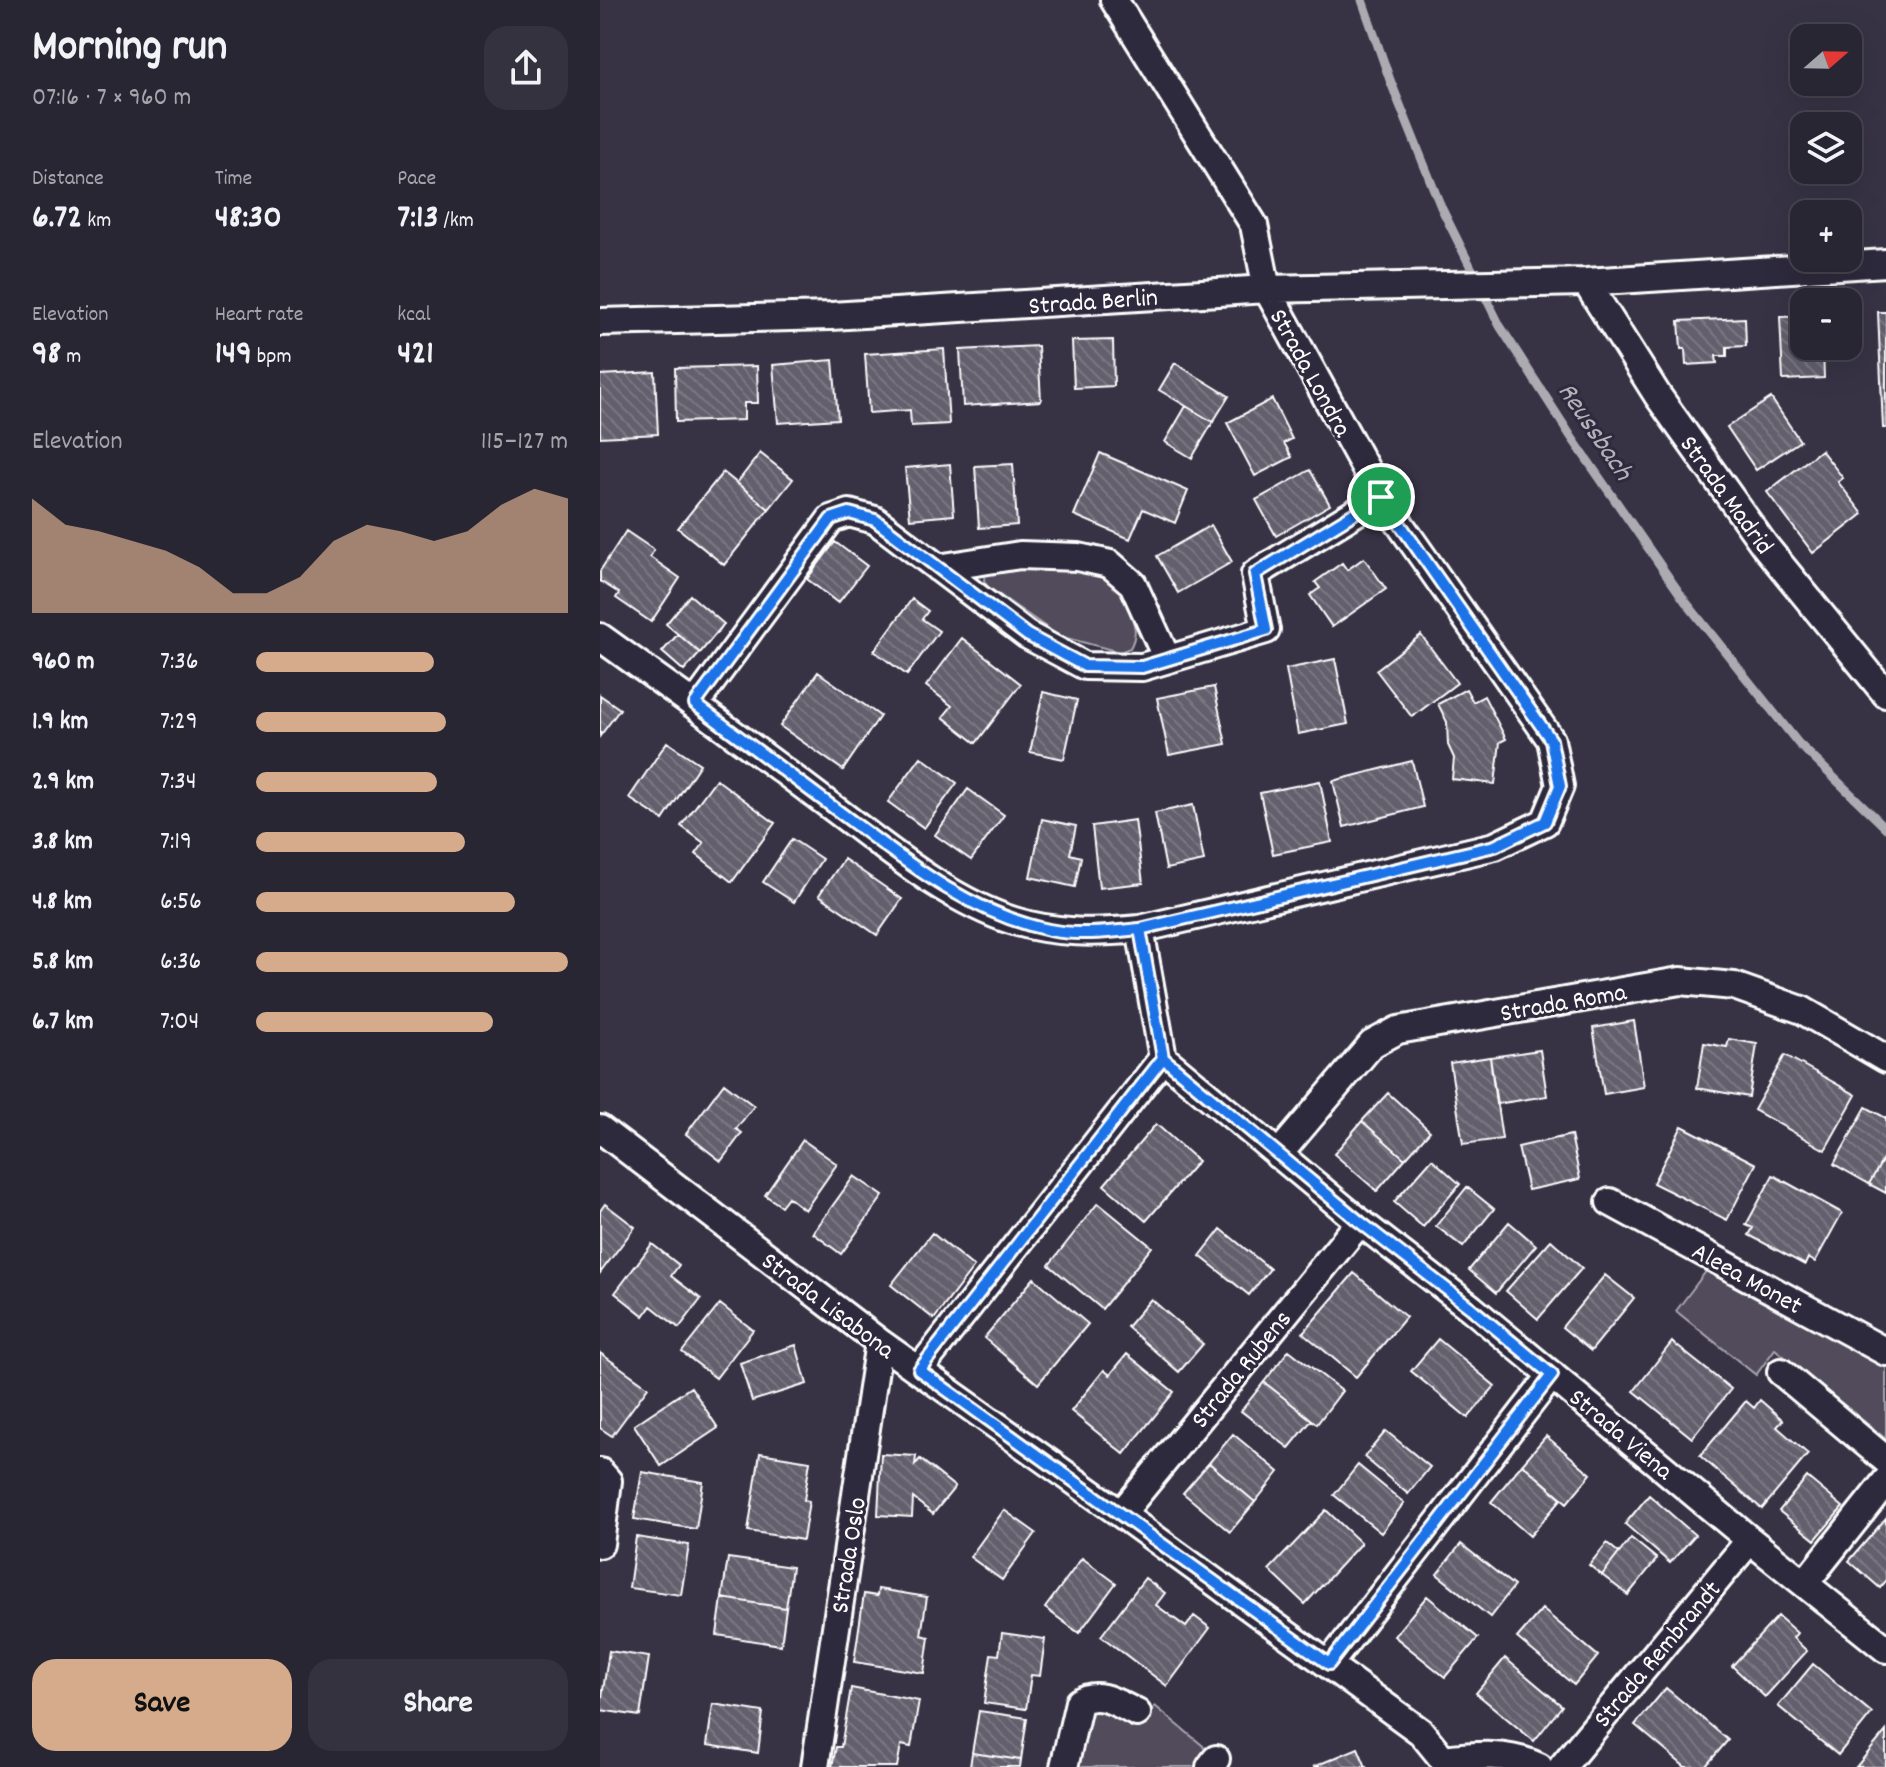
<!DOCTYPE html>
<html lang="en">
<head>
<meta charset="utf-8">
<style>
  :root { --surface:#292634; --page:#353240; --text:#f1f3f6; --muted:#a5a5ac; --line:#45434f; --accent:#d6ab8b }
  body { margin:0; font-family:Dekko,sans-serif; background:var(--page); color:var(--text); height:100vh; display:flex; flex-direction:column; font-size:30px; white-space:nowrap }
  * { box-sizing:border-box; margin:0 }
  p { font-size:26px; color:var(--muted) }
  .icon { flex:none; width:44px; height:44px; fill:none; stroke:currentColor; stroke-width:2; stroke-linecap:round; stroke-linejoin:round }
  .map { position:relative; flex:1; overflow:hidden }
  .sheet { display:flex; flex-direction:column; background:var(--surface); width:600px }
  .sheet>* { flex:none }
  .needle { width:52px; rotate:70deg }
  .tools { position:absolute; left:1190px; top:24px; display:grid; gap:16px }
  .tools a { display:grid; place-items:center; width:72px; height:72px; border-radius:16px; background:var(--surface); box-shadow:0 8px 32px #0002,0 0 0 2px var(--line); font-size:40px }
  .pin { position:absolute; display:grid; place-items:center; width:68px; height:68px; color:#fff; margin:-34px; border:4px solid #fff; border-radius:50%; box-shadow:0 2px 8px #0007 }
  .round { display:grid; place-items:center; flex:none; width:84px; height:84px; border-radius:24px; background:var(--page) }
  .head { display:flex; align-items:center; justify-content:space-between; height:136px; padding:0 32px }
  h1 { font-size:44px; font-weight:700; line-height:60px }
  .metrics { display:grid; grid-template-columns:repeat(3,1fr); gap:12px; height:136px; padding:8px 32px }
  .metrics div { display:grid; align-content:center }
  .metrics b { font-size:34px; font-weight:700 }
  .metrics small { font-size:22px; font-weight:400 }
  .metrics p { font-size:22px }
  .chart { height:224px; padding:16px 32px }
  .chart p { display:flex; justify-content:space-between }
  .chart svg { width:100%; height:144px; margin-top:8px; fill:var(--accent); opacity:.7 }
  .primary-button { display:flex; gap:16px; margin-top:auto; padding:16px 32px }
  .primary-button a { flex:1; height:92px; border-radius:24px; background:var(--accent); color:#111; font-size:32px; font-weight:700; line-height:92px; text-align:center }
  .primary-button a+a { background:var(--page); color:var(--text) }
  ul { padding:0 32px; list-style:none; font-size:26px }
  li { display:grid; grid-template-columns:128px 96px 1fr; align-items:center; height:60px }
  li i { height:20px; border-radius:10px; background:var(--accent) }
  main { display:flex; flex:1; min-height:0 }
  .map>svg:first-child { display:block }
  .grass { fill:#514c5c; stroke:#a8a6ae; stroke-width:2 }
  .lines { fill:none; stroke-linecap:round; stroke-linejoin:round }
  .stream { stroke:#adabb2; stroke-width:9 }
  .building { fill:url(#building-back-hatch); stroke:#fff; stroke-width:2 }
  .minor-casing { stroke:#fff; stroke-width:32 }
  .minor { stroke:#2f2a3d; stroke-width:26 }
  .route-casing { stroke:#fff; stroke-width:16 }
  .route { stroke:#1a73e8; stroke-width:10 }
  .labels { text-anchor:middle; stroke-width:6; stroke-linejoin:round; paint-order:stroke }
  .street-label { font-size:26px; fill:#fff; stroke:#2f2a3d }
  .water-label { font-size:28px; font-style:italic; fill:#b4b2b9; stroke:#2f2a3d }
</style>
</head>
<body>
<main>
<section class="sheet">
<div class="head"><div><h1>Morning run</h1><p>07:16 · 7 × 960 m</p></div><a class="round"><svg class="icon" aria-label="share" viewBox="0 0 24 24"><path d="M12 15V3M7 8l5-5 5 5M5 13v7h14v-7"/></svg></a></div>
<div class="metrics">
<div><p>Distance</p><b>6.72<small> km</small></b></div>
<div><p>Time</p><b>48:30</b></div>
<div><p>Pace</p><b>7:13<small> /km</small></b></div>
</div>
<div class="metrics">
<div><p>Elevation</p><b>98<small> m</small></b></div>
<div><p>Heart rate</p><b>149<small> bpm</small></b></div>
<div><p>kcal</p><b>421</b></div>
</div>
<div class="chart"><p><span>Elevation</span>115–127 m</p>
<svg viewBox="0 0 160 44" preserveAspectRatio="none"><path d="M0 44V9L10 17L20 19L30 22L40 25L50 30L60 38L70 38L80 33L90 22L100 17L110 19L120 22L130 19L140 11L150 6L160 9V44z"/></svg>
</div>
<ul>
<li><b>960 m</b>7:36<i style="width:57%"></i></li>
<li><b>1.9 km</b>7:29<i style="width:61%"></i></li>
<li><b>2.9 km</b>7:34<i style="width:58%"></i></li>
<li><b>3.8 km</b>7:19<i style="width:67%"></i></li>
<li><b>4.8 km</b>6:56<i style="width:83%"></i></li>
<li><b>5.8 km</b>6:36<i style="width:100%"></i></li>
<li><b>6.7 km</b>7:04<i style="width:76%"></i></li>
</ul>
<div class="primary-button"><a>Save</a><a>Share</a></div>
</section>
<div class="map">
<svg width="1286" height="1767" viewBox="0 0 1286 1767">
  <defs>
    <pattern id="building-back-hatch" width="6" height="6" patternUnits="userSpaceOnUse" patternTransform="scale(2)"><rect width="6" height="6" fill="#635f6d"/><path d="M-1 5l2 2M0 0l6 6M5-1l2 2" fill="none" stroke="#7a7783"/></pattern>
  </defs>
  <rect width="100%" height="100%" fill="#373345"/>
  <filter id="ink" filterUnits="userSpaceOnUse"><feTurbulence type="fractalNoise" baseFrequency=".0125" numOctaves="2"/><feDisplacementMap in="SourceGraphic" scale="16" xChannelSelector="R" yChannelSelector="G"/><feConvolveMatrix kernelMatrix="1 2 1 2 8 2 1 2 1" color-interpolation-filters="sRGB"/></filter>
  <g filter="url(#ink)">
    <path class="grass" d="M407 567C428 567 492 566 507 576 518 582 523 596 527 607 534 622 539 632 530 648L520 652 459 636 388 587 384 581 385 574Z
      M1107 1270 1286 1367V1439L1175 1349 1156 1375 1076 1311Z
      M555 1706 608 1750 596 1767H473L491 1709 508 1707 539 1728Z"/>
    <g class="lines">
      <path class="stream" d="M762 0 790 80 841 207 900 326 972 438 1085 601 1198 743 1286 828"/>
    </g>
    <path class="building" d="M1278 312H1286V428H1283Z
      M1204 316V346H1223L1224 378 1183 380 1180 317Z
      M1145 318 1146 346 1127 347V356H1116L1117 363 1086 365 1085 349H1081L1079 321Z
      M513 340 514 386 474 388 472 341Z
      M438 346 441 401 363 406 360 350Z
      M344 349 349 424 311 426 310 410 269 413 265 354Z
      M233 360 238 419 178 423 173 365Z
      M575 363 629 396 613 422 559 390Z
      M157 366 158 403H144V420L76 422 75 368Z
      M55 372 58 434 0 437V375Z
      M1171 398 1200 441 1156 470 1127 427Z
      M672 399 692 439 684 443 692 457 655 476 627 423Z
      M586 406 613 422 592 458 565 442Z
      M1221 450 1243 478 1238 482 1263 514 1213 553 1167 492Z
      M160 453 193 479 169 509 137 483Z
      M500 453 588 491 575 523 543 509 530 539 474 515Z
      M350 464 354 515 310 519 305 468Z
      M413 464 417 525 379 528 375 466Z
      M710 470 730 505 676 536 656 500Z
      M123 472 169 509 124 565 78 528Z
      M611 525 632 562 578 593 557 556Z
      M26 531 54 550 50 557 80 578 51 622 16 598 19 593 0 581V571Z
      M235 542 267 566 238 603 207 579Z
      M764 558 786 589 732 627 710 595 720 588 715 582 742 563 747 570Z
      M90 595 124 624 100 653 66 624Z
      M312 599 328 611 322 619 339 631 307 675 274 651Z
      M78 634 100 653 84 671 62 652Z
      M821 635 857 683 812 717 776 670Z
      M362 638 421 684 376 743 343 717 352 706 326 686Z
      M735 659 748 724 698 734 686 669Z
      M218 672 280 716 243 770 180 726Z
      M614 687 626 744 569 755 557 698Z
      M866 689 873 702 884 696 906 739 900 742 895 784 852 779 854 758 848 745 847 722 838 704Z
      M443 692 477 700 464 759 430 752Z
      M0 695 20 709 0 736Z
      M67 742 100 764 63 820 29 798Z
      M321 757 357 783 324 828 288 802Z
      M812 761 823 807 744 827 733 781Z
      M116 779 175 823 132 882 96 854 104 843 81 826Z
      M720 781 732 842 673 854 660 793Z
      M368 789 404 815 371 860 335 835Z
      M593 805 604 861 566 869 555 813Z
      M442 819 476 826 470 854 481 857 475 887 430 877Z
      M535 820 543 883 499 888 492 826Z
      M192 839 222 859 194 902 163 882Z
      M244 859 302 899 277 935 219 895Z
      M1034 1021 1044 1087 1004 1094 993 1028Z
      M1129 1039 1157 1044 1149 1097 1097 1088 1104 1043 1127 1047Z
      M940 1050 947 1096 896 1104 890 1057Z
      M1185 1055 1256 1095 1225 1150 1154 1110Z
      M890 1057 902 1139 863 1144 850 1063Z
      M124 1083 154 1106 136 1129 142 1133 121 1161 86 1134Z
      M788 1093 830 1131 805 1159 762 1121Z
      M1266 1107 1286 1118V1154L1269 1184 1234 1164Z
      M762 1121 805 1159 777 1191 734 1154Z
      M556 1124 598 1161 546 1221 504 1185Z
      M1082 1126 1156 1164 1127 1220 1053 1183Z
      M971 1135 980 1179 928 1190 918 1147Z
      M203 1140 237 1164 205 1210 188 1197 181 1206 165 1195Z
      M1286 1154V1193L1269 1184Z
      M832 1159 860 1184 823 1227 794 1202Z
      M1173 1175 1242 1213 1215 1262 1208 1258 1205 1265 1149 1235 1153 1228 1146 1225Z
      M254 1176 283 1196 241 1254 213 1233Z
      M867 1187 894 1209 863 1247 836 1226Z
      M498 1203 552 1247 502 1309 449 1265Z
      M5 1204 35 1227 0 1273V1211Z
      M909 1222 936 1245 896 1293 869 1270Z
      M621 1229 670 1269 649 1295 600 1256Z
      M332 1233 374 1267 334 1319 291 1285Z
      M951 1240 982 1268 938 1319 906 1291Z
      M52 1244 79 1265 71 1276 101 1299 79 1328 51 1306 44 1316 15 1293Z
      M754 1273 806 1317 756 1377 703 1333Z
      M1005 1275 1034 1298 991 1351 962 1327Z
      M434 1278 488 1324 438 1384 384 1338Z
      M551 1299 603 1344 579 1372 527 1327Z
      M120 1304 153 1330 116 1378 82 1352Z
      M838 1339 895 1386 868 1418 811 1371Z
      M1072 1342 1131 1389 1092 1438 1034 1391Z
      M196 1345 207 1384 152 1401 140 1363Z
      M689 1350 742 1391 717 1424 664 1382Z
      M0 1353 48 1387 12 1436 0 1428Z
      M527 1354 574 1392 524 1454 471 1411 504 1370 510 1375Z
      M664 1382 712 1420 689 1448 641 1411Z
      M91 1387 118 1428 61 1466 34 1425Z
      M1160 1400 1183 1420 1177 1427 1208 1454 1162 1509 1100 1456 1146 1401 1154 1408Z
      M786 1431 830 1467 808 1494 764 1457Z
      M633 1434 679 1472 655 1502 609 1463Z
      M946 1436 991 1474 967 1503 922 1464Z
      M160 1453 210 1461 204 1500 209 1501 203 1540 148 1531Z
      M281 1454 316 1456 315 1465 320 1459 355 1487 333 1514 313 1498 312 1517 278 1515Z
      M609 1463 655 1502 630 1532 583 1493Z
      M922 1464 962 1498 930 1536 891 1502Z
      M758 1465 804 1503 781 1533 734 1495Z
      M42 1472 103 1482 96 1529 34 1519Z
      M1207 1477 1243 1507 1215 1540 1179 1511Z
      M1049 1495 1095 1535 1070 1563 1025 1524Z
      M404 1510 436 1533 402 1580 370 1557Z
      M726 1510 761 1543 705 1604 669 1570Z
      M1286 1518V1581L1280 1588 1249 1561Z
      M36 1537 89 1545 81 1595 29 1588Z
      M1031 1538 1057 1559 1028 1595 1002 1575Z
      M1007 1543 1019 1553 1002 1575 989 1565Z
      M861 1544 914 1586 890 1617 837 1574Z
      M128 1558 192 1567 186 1608 122 1598Z
      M482 1558 516 1583 479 1633 445 1608Z
      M545 1578 565 1593 556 1605 586 1627 594 1616 610 1628 567 1686 501 1636Z
      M278 1589 327 1597 321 1635 329 1637 324 1673 254 1662 264 1594 277 1596Z
      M827 1596 878 1638 845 1677 794 1636Z
      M122 1598 186 1608 181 1645 117 1635Z
      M942 1609 998 1656 974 1685 917 1638Z
      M1178 1616 1197 1633 1193 1638 1207 1651 1165 1697 1132 1666Z
      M402 1633 445 1639 440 1676 431 1675 426 1709 384 1703 391 1654 399 1655Z
      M9 1651 49 1657 40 1716 0 1710Z
      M905 1658 962 1706 934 1741 876 1693Z
      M1213 1664 1272 1713 1238 1755 1178 1706Z
      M251 1688 319 1701 311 1747 301 1745 297 1767H232L236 1747H241Z
      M1066 1688 1128 1740 1105 1767H1085L1035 1725Z
      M113 1704 163 1712 158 1753 107 1745Z
      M379 1711 427 1718 421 1760 372 1753Z
      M1286 1731V1767H1256Z
      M758 1748 766 1767H713Z
      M372 1753 421 1760 420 1767H370Z"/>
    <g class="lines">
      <defs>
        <path id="minor" d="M986 282 1058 396 1165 546 1286 694
          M0 322 231 316 667 289 986 282 1286 263
          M338 568 420 555 478 557 510 564 533 584 567 659
          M0 637C76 691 151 746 225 802 282 844 346 900 414 921 456 934 497 933 540 929L895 846 945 822 960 786 951 740 781 497 667 289 654 225 514 0
          M95 704 231 519 249 513 275 520 427 635 485 666 542 667 666 630 655 574 781 497
          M540 929 563 1058 760 1222 871 1308 1150 1540 1286 1649
          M0 1129 279 1342 521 1514 821 1732 843 1759
          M678 1155 772 1044 798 1030 1080 981 1134 986 1202 1010 1286 1059
          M1010 1202 1286 1352
          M319 1370 563 1058
          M1181 1372 1286 1460
          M0 1472 8 1481 0 1544
          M521 1514 760 1222
          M1205 1583 1286 1481
          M729 1664 952 1375
          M843 1759C876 1755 909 1752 939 1767
          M215 1767 279 1342
          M464 1767 479 1702C499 1689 518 1704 537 1713
          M610 1767 616 1759
          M962 1767 1150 1540"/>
      </defs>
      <use href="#minor" class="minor-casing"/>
      <use href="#minor" class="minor"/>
    </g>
  </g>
  <g class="lines" filter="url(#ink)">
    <defs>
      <path id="route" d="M781 497 951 740 960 786 945 822 895 846 540 929 563 1058 319 1370 729 1664 952 1375 871 1308 760 1222 563 1058 540 929C510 932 479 936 449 930 369 913 306 862 242 814 193 777 144 741 95 704L231 519 249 513 275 520 427 635 485 666 542 667 666 630 655 574 781 497"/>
    </defs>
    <use href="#route" class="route-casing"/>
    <use href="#route" class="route"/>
  </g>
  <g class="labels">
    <g class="street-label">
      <text transform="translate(493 300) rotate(-4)" y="9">Strada Berlin</text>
      <text transform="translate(712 372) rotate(61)" y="9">Strada Londra</text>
      <text transform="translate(1128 494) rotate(54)" y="9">Strada Madrid</text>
      <text transform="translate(963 1001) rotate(-10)" y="9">Strada Roma</text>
      <text transform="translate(1148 1277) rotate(29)" y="9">Aleea Monet</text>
      <text transform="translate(229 1304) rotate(37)" y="9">Strada Lisabona</text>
      <text transform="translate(640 1368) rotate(-51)" y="9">Strada Rubens</text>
      <text transform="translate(1022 1433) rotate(40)" y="9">Strada Viena</text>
      <text transform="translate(247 1555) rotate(-81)" y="9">Strada Oslo</text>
      <text transform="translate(1056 1653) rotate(-50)" y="9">Strada Rembrandt</text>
    </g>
    <g class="water-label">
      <text transform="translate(997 430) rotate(56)" y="10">Reussbach</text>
    </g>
  </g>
</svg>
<div class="tools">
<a><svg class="needle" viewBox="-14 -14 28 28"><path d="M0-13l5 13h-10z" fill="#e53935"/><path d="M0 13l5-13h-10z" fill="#a5a5ac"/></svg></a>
<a><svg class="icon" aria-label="layers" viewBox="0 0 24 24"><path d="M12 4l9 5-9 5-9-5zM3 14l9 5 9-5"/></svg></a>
<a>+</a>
<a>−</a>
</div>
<div class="pin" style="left:781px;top:497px;background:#1e9e55"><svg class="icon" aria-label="arrive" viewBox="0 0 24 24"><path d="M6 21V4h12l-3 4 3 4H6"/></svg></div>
</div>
</main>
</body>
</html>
